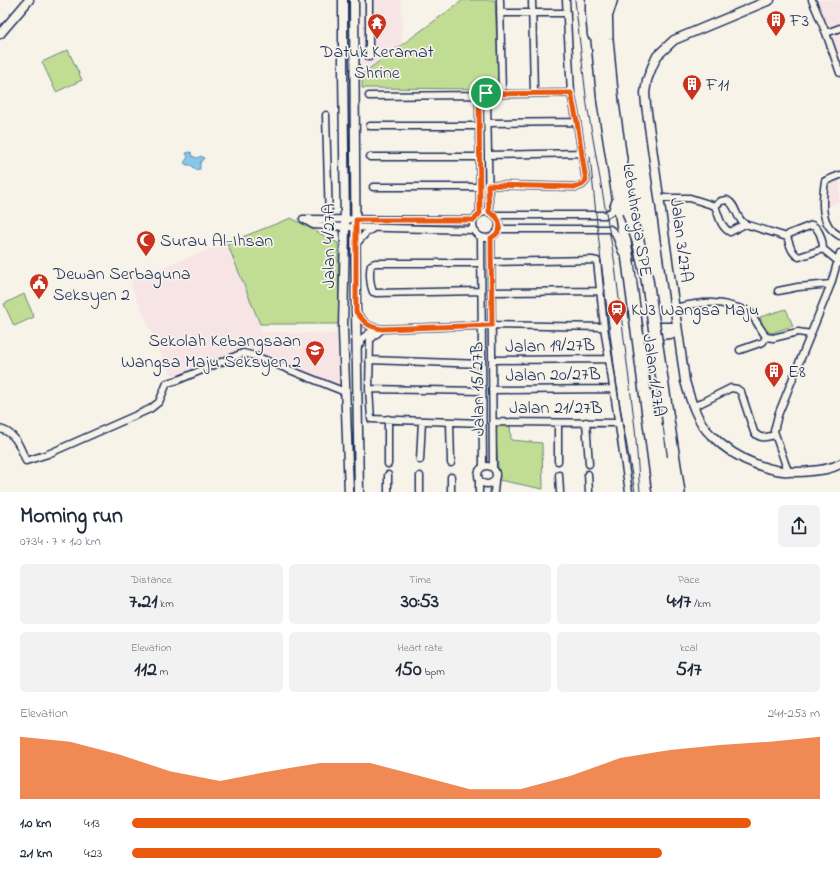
<!DOCTYPE html>
<html lang="en">
<head>
<meta charset="utf-8">
<style>
  :root { --surface:#fff; --page:#f2f2f3; --text:#1f2937; --muted:#747a83; --accent:#ea580c }
  body { margin:0; font-family:"Indie Flower",sans-serif; background:var(--page); color:var(--text); height:100vh; display:flex; flex-direction:column; font-size:15px; white-space:nowrap }
  * { box-sizing:border-box; margin:0 }
  p { font-size:13px; color:var(--muted) }
  .icon { flex:none; width:22px; height:22px; fill:none; stroke:currentColor; stroke-width:2; stroke-linecap:round; stroke-linejoin:round }
  .map { position:relative; height:492px; overflow:hidden }
  .sheet { display:flex; flex-direction:column; background:var(--surface); flex:1 }
  .sheet>* { flex:none }
  .pin { position:absolute; display:grid; place-items:center; width:34px; height:34px; color:#fff; margin:-17px; border:2px solid #fff; border-radius:50%; box-shadow:0 1px 4px #0007 }
  .round { display:grid; place-items:center; flex:none; width:42px; height:42px; border-radius:6px; background:var(--page) }
  .overview { display:flex; align-items:center; justify-content:space-between; height:68px; padding:0 20px }
  h1 { font-size:22px; font-weight:700; line-height:30px }
  .figures { display:grid; grid-template-columns:repeat(3,1fr); gap:6px; height:68px; padding:4px 20px }
  .figures div { display:grid; align-content:center; border-radius:6px; background:var(--page); text-align:center }
  .figures b { font-size:20px; font-weight:700 }
  .figures small { font-size:11px; font-weight:400 }
  .figures p { font-size:11px }
  .chart { height:112px; padding:8px 20px }
  .chart p { display:flex; justify-content:space-between }
  .chart svg { width:100%; height:72px; margin-top:4px; fill:var(--accent); opacity:.7 }
  ul { padding:0 20px; list-style:none; font-size:13px }
  li { display:grid; grid-template-columns:64px 48px 1fr; align-items:center; height:30px }
  li i { height:10px; border-radius:5px; background:var(--accent) }
  .map>svg:first-child { display:block }
  .built { fill:#f7e5e6 }
  .green { fill:#c1dd94; stroke:#6e8679 }
  .water { fill:#89c7e9; stroke:#5d8ab1 }
  .lines { fill:none; stroke-linecap:round; stroke-linejoin:round }
  .street-casing { stroke:#1b2f5e; stroke-width:9 }
  .secondary-casing { stroke:#1b2f5e; stroke-width:11 }
  .highway-casing { stroke:#1b2f5e; stroke-width:14 }
  .street { stroke:#f7f3e8; stroke-width:6 }
  .secondary { stroke:#f7f3e8; stroke-width:8 }
  .highway { stroke:#f7f3e8; stroke-width:11 }
  .tram { stroke:#1b2f5e; stroke-width:1 }
  .highway-bridge-casing { stroke:#1b2f5e; stroke-width:14; stroke-linecap:butt }
  .highway-bridge { stroke:#f7f3e8; stroke-width:11 }
  .route-casing { stroke:#fff; stroke-width:8 }
  .route { stroke:#ea580c; stroke-width:5 }
  .labels { text-anchor:middle; stroke-width:3.5; stroke-linejoin:round; paint-order:stroke }
  .poi-label { font-size:18px; fill:#1b2f5e; stroke:#f7f3e8; text-anchor:start }
  .street-label { font-size:18px; fill:#1b2f5e; stroke:#f7f3e8 }
</style>
</head>
<body>
<div class="map">
<svg width="840" height="492" viewBox="0 0 840 492">
  <rect width="100%" height="100%" fill="#f7f3e8"/>
  <filter id="ink" filterUnits="userSpaceOnUse"><feTurbulence type="fractalNoise" baseFrequency=".025" numOctaves="2"/><feDisplacementMap in="SourceGraphic" scale="8" xChannelSelector="R" yChannelSelector="G"/><feConvolveMatrix kernelMatrix="1 2 1 2 8 2 1 2 1" color-interpolation-filters="sRGB"/></filter>
  <g filter="url(#ink)">
    <path class="built" d="M362 0H401L402 44 362 74Z
      M809 0H840V80Z
      M840 178V202L827 207 829 188 837 179Z
      M227 243 260 324 261 332 339 334 340 387 243 347 176 376 169 373 131 285 134 278Z"/>
    <path class="green" d="M463 0H495L499 89 362 88V74Z
      M68 50 82 80 56 92 42 62Z
      M291 218 338 243 339 324H260L227 243Z
      M24 294 34 317 14 326 4 304Z
      M786 309 793 326 771 333 764 329 760 317Z
      M495 424H510L511 440 542 443 543 489 499 480Z"/>
    <path class="water" d="M191 152 192 156 197 158 201 156 204 158 200 163V169L196 170 191 165H187L184 163 188 157 186 153Z"/>
    <g class="lines">
      <defs>
        <path id="street" d="M500 0 502 94
          M532 0 534 93
          M812 0 826 33 840 28
          M500 13H567
          M826 33 840 73
          M369 57V0
          M476.5 94a4.5 4.5 0 1 1 9 0a4.5 4.5 0 1 1-9 0Z
          M486 95 502 94 571 93
          M369 96 477 95
          M479 97 480 213
          M485 97 487 100 489 212
          M326 115 329 222
          M487 123 577 122
          M370 126H479
          M488 155 582 153
          M370 157H480
          M840 175 825 181C822 201 819 225 840 236
          M488 185 577 187 582 185 586 181 577 122 571 93 566 0
          M373 187H480
          M660 198H690L715 206
          M473 225a13 13 0 1 1 26 0a13 13 0 1 1-26 0Z
          M495 215H605L612 211 615 202
          M474 220 303 219 313 225 345 227 474 230
          M745 224 730 232C720 227 719 215 715 206L721 201 727 200C737 205 735 218 745 224L787 237
          M812 225C820 229 823 241 823 249L799 257C791 253 790 245 787 237L789 234Z
          M499 229H610L615 233 622 252
          M481 238 483 467
          M491 238 493 468
          M356 244 366 233 375 227
          M823 249 840 263
          M491 262 592 260 597 261 604 327 629 492
          M481 263H375L371 265C369 272 370 285 373 292L376 293 481 291
          M778 291 798 287 831 284
          M491 292 601 291
          M674 308C706 301 720 300 750 312L766 337 773 338 798 332 811 334
          M356 312C365 323 367 327 382 329L491 325 604 327
          M382 329 370 340 369 389 371 419 482 423
          M357 348 364 337 376 328
          M740 350 763 342 766 337
          M369 360 482 364
          M492 360 609 359
          M369 389 482 391
          M492 390 614 389
          M693 407 731 388 737 389 741 392 754 432C760 440 767 437 775 435
          M450 422 451 463
          M493 422 619 423
          M586 422 589 464
          M558 423V461
          M0 429C16 433 20 447 26 461L48 454 150 409 159 402 167 383 178 380 243 353 255 356 345 392
          M420 460 422 421
          M388 464V419
          M478 475a9 9 0 1 1 18 0a9 9 0 1 1-18 0Z
          M789 473 785 463 774 431 778 415 831 284 840 253
          M588 474 589 492
          M388 475V492
          M559 475 560 492
          M420 476V492
          M451 477V492
          M479 479V492
          M494 492 495 481"/>
        <path id="secondary" d="M343 0V69L345 227 343 330 349 492
          M354 0 356 312 359 492
          M590 0V13L592 35
          M770 0 674 40 657 56 652 67 647 80 645 93 646 105 685 381C690 399 697 422 711 435 737 461 774 476 811 471 821 470 831 469 840 464
          M609 13 613 0
          M0 34 29 0
          M639 263 661 424
          M650 323 659 327H677
          M653 342 661 335 678 333
          M667 461 672 492"/>
        <path id="highway" d="M595 0 597 40 603 102 627 254 658 492
          M606 0 607 39 613 103 630 222
          M656 419 666 492
          M669 426 679 492"/>
      </defs>
      <use href="#street" class="street-casing"/>
      <use href="#secondary" class="secondary-casing"/>
      <use href="#highway" class="highway-casing"/>
      <use href="#street" class="street"/>
      <use href="#secondary" class="secondary"/>
      <use href="#highway" class="highway"/>
      <path class="tram" d="M575 0 587 105 614 258 635 428 640 492
        M590 157 601 261 617 389 635 492"/>
      <defs>
        <path id="highway-bridge" d="M628 212 638 241 647 279 669 426"/>
      </defs>
      <use href="#highway-bridge" class="highway-bridge-casing"/>
      <use href="#highway-bridge" class="highway-bridge"/>
    </g>
  </g>
  <g class="lines" filter="url(#ink)">
    <defs>
      <path id="route" d="M486 93 489 94 571 93 577 122 586 181 582 185 577 187 488 185 489 212C502 218 504 231 491 238L492 325 382 329C368 327 365 323 356 312V220H474L480 213 479 97 484 98Z"/>
    </defs>
    <use href="#route" class="route-casing"/>
    <use href="#route" class="route"/>
  </g>
  <defs>
    <symbol id="building-pin" viewBox="-11 -11 22 30"><path d="M0 17L-7.5 6A9.5 9.5 0 1 1 7.5 6Z" fill="#c8321e" stroke="#f7f3e8"/><path d="M-4-6H4V6H1V3H-1V6H-4ZM-2.5-4.3h1.7v1.8h-1.7ZM.8-4.3h1.7v1.8H.8ZM-2.5-1h1.7V.8h-1.7ZM.8-1h1.7V.8H.8Z" fill="#fff"/></symbol>
    <symbol id="temple-pin" viewBox="-11 -11 22 30"><path d="M0 17L-7.5 6A9.5 9.5 0 1 1 7.5 6Z" fill="#c8321e" stroke="#f7f3e8"/><path d="M0-6L5-2H3V0L6.5 2.5H4V6H1.5V3h-3V6H-4V2.5H-6.5L-3 0V-2H-5Z" fill="#fff"/></symbol>
    <symbol id="mosque-pin" viewBox="-11 -11 22 30"><path d="M0 17L-7.5 6A9.5 9.5 0 1 1 7.5 6Z" fill="#c8321e" stroke="#f7f3e8"/><path d="M3.5-4.9A6 6 0 1 0 3.5 4.9A5 5 0 1 1 3.5-4.9Z" fill="#fff"/></symbol>
    <symbol id="civic-pin" viewBox="-11 -11 22 30"><path d="M0 17L-7.5 6A9.5 9.5 0 1 1 7.5 6Z" fill="#c8321e" stroke="#f7f3e8"/><path d="M-.6-6.5H3V-4.5H.6V-3L4-1V1h2V6H-6V1h2V-1L-.6-3ZM-1.2 2.5V6h2.4V2.5Z" fill="#fff"/></symbol>
    <symbol id="station-pin" viewBox="-11 -11 22 30"><path d="M0 17L-7.5 6A9.5 9.5 0 1 1 7.5 6Z" fill="#c8321e" stroke="#f7f3e8"/><path d="M-3-6H3Q5-6 5-4V2Q5 4 3 4L4.5 6H3L1.5 4h-3L-3 6H-4.5L-3 4Q-5 4-5 2V-4Q-5-6-3-6ZM-3.5-4v3h7v-3ZM-3.5 1v1.5H-2V1ZM2 1v1.5H3.5V1Z" fill="#fff"/></symbol>
    <symbol id="school-pin" viewBox="-11 -11 22 30"><path d="M0 17L-7.5 6A9.5 9.5 0 1 1 7.5 6Z" fill="#c8321e" stroke="#f7f3e8"/><path d="M0-5L7-2L0 1L-7-2ZM-4 1L0 2.5L4 1V4Q0 6-4 4Z" fill="#fff"/></symbol>
  </defs>
  <g fill-rule="evenodd">
    <use href="#building-pin" x="765" y="9" width="22" height="30"/>
    <use href="#temple-pin" x="366" y="12" width="22" height="30"/>
    <use href="#building-pin" x="681" y="73" width="22" height="30"/>
    <use href="#mosque-pin" x="135" y="229" width="22" height="30"/>
    <use href="#civic-pin" x="28" y="272" width="22" height="30"/>
    <use href="#station-pin" x="606" y="298" width="22" height="30"/>
    <use href="#school-pin" x="304" y="339" width="22" height="30"/>
    <use href="#building-pin" x="763" y="360" width="22" height="30"/>
  </g>
  <g class="labels">
    <g class="poi-label">
      <text x="790" y="26">F3</text>
      <text x="377" y="57" text-anchor="middle">Datuk Keramat<tspan x="377" dy="21">Shrine</tspan></text>
      <text x="706" y="90">F11</text>
      <text x="160" y="246">Surau Al-Ihsan</text>
      <text x="53" y="279">Dewan Serbaguna<tspan x="53" dy="21">Seksyen 2</tspan></text>
      <text x="631" y="315">KJ3 Wangsa Maju</text>
      <text x="301" y="346" text-anchor="end">Sekolah Kebangsaan<tspan x="301" dy="21">Wangsa Maju Seksyen 2</tspan></text>
      <text x="788" y="377">E8</text>
    </g>
    <g class="street-label">
      <text transform="translate(638 220) rotate(81)" y="6">Lebuhraya SPE</text>
      <text transform="translate(682 240) rotate(83)" y="6">Jalan 3/27A</text>
      <text transform="translate(328 246) rotate(-90)" y="6">Jalan 4/27A</text>
      <text transform="translate(550 345) rotate(-1)" y="6">Jalan 19/27B</text>
      <text transform="translate(553 374) rotate(-1)" y="6">Jalan 20/27B</text>
      <text transform="translate(655 375) rotate(82)" y="6">Jalan 1/27A</text>
      <text transform="translate(477 389) rotate(-91)" y="6">Jalan 15/27B</text>
      <text x="556" y="413">Jalan 21/27B</text>
    </g>
  </g>
</svg>
<div class="pin" style="left:486px;top:93px;background:#1e9e55"><svg class="icon" aria-label="arrive" viewBox="0 0 24 24"><path d="M6 21V4h12l-3 4 3 4H6"/></svg></div>
</div>
<section class="sheet">
<div class="overview"><div><h1>Morning run</h1><p>07:34 · 7 × 1.0 km</p></div><a class="round"><svg class="icon" aria-label="share" viewBox="0 0 24 24"><path d="M12 15V3M7 8l5-5 5 5M5 13v7h14v-7"/></svg></a></div>
<div class="figures">
<div><p>Distance</p><b>7.21<small> km</small></b></div>
<div><p>Time</p><b>30:53</b></div>
<div><p>Pace</p><b>4:17<small> /km</small></b></div>
</div>
<div class="figures">
<div><p>Elevation</p><b>112<small> m</small></b></div>
<div><p>Heart rate</p><b>150<small> bpm</small></b></div>
<div><p>kcal</p><b>517</b></div>
</div>
<div class="chart"><p><span>Elevation</span>241–253 m</p>
<svg viewBox="0 0 160 44" preserveAspectRatio="none"><path d="M0 44V6L10 9L20 17L30 27L40 33L50 27L60 22L70 22L80 30L90 38L100 38L110 30L120 19L130 14L140 11L150 9L160 6V44z"/></svg>
</div>
<ul>
<li><b>1.0 km</b>4:13<i style="width:90%"></i></li>
<li><b>2.1 km</b>4:23<i style="width:77%"></i></li>
</ul>
</section>
</body>
</html>
